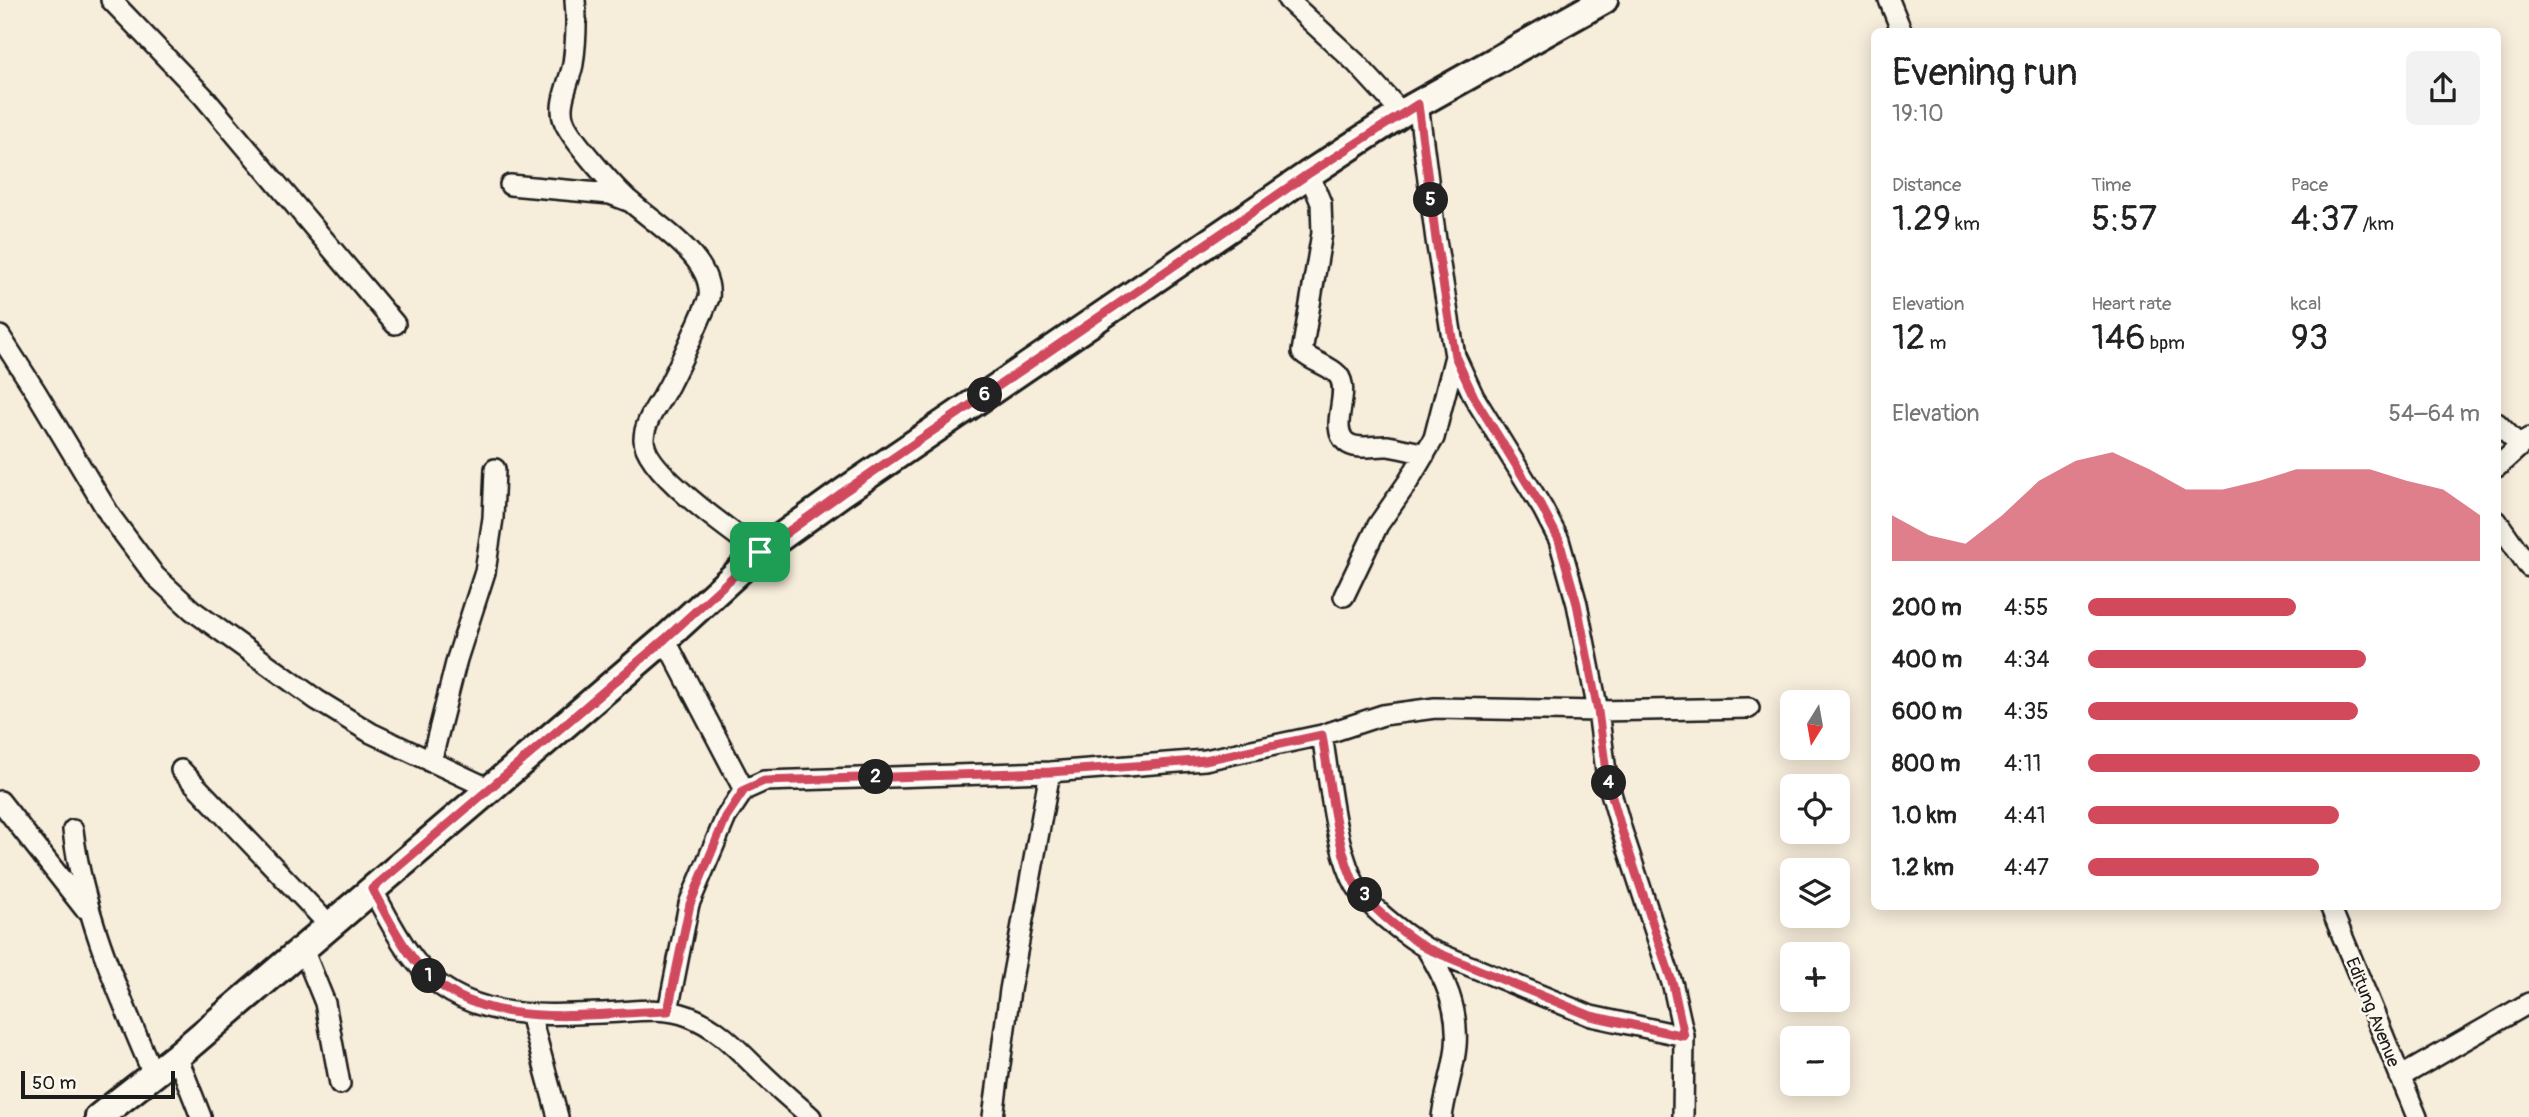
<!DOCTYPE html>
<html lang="en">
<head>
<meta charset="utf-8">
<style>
  :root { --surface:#fff; --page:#f2f2f2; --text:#222; --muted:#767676; --accent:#d1495b }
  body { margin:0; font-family:Pangolin,sans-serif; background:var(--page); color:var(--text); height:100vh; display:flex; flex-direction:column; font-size:26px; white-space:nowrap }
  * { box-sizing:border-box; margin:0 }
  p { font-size:23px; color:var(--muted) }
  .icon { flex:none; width:38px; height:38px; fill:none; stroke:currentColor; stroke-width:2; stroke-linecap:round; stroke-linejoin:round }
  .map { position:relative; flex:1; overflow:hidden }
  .side { position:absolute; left:1871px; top:28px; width:630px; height:882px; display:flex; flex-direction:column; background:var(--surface); border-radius:10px; box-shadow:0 4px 18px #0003 }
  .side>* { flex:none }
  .needle { width:46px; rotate:191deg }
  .buttons { position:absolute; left:1780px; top:690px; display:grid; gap:14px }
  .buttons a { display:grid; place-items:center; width:70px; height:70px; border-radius:10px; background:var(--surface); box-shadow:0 4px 18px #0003; font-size:35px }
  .scale { position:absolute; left:21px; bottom:18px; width:154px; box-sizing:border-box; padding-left:7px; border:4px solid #1c1c1c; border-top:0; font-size:19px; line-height:24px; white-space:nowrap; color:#1c1c1c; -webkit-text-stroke:5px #fbf7ec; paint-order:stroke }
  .pin { position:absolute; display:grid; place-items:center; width:60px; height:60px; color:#fff; margin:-30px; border-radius:14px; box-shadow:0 4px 10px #0006 }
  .km { position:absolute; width:35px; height:35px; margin:-18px; border-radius:50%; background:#222; color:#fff; font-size:19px; line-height:35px; text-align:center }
  .round { display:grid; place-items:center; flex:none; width:74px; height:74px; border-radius:10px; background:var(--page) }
  .head { display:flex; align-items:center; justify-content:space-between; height:119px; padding:0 21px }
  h1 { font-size:38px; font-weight:600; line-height:52px }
  .stats { display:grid; grid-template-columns:repeat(3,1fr); gap:10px; height:119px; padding:7px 21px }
  .stats div { display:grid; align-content:center }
  .stats b { font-size:35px; font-weight:600 }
  .stats small { font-size:19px; font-weight:400 }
  .stats p { font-size:19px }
  .chart { height:196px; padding:14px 21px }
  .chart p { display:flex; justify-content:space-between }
  .chart svg { width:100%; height:126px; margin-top:7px; fill:var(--accent); opacity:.7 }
  ul { padding:0 21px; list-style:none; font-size:23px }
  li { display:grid; grid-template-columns:112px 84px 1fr; align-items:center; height:52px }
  li i { height:18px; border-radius:9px; background:var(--accent) }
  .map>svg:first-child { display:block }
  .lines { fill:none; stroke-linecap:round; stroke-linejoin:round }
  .street-casing { stroke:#1c1c1c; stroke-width:24 }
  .secondary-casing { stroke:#1c1c1c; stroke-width:32 }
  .street { stroke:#fbf7ec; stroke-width:19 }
  .secondary { stroke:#fbf7ec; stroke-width:26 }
  .route-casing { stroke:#fff; stroke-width:14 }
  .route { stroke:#d1495b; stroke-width:9 }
  .labels { text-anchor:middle; stroke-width:5; stroke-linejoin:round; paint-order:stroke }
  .street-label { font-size:18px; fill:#1c1c1c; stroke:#fbf7ec }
</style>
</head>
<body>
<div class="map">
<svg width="2529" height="1117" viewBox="0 0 2529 1117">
  <rect width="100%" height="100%" fill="#f7eddb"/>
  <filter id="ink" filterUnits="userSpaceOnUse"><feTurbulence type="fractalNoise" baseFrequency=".0143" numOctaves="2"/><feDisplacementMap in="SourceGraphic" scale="14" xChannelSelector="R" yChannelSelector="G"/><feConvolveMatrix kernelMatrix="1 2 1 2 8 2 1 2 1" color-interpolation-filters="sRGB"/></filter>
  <g filter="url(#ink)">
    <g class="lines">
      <defs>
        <path id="street" d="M111 0 203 96 395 324
          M575 0C577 21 576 43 573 64 570 81 557 104 564 121 569 137 618 192 632 203 658 226 714 259 709 298 697 326 685 354 671 381 663 399 644 419 644 439 643 470 735 534 760 552
          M1288 0 1356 63 1402 113
          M1889 0 1902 32
          M1418 104 1436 240 1455 356 1474 397 1543 509 1559 540 1577 604 1598 711 1607 779 1622 831 1673 986 1684 1036 1683 1117
          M1309 174 1321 203 1322 233 1302 352C1312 362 1329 365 1338 375 1352 392 1328 427 1346 442 1356 451 1375 445 1388 446 1400 448 1412 451 1425 454
          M510 185 610 194 628 201
          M0 336 36 392 111 517 155 576 192 610 317 700 371 733 490 789
          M2497 423 2520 446
          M2497 467 2529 438
          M2497 521 2529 567
          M1344 596 1378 525 1408 482 1434 438 1455 356
          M665 639 744 790
          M1322 735C1330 782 1333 834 1352 878 1363 904 1403 933 1426 948L1591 1016 1684 1036
          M431 762 457 659 485 572 493 518 495 469
          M181 770 330 926
          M0 801 84 908
          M73 830C83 916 120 996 153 1074
          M372 889C386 914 398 940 416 962 462 1020 536 1016 603 1013 631 1012 662 1006 688 1016 718 1027 737 1049 760 1071 776 1087 794 1102 811 1117
          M2330 906 2417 1117
          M1426 948C1445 978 1459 1009 1456 1046 1454 1070 1445 1093 1442 1117
          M303 949 325 1003 340 1084
          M668 1011 689 904 726 817 744 790 764 781 1050 772 1205 760 1322 735 1383 715 1435 708 1598 711 1749 708
          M530 1014 558 1117
          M177 1056 201 1117
          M2400 1077 2529 1003
          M993 1117 1010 990 1050 772"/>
        <path id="secondary" d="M99 1117 177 1056 490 789 665 639 760 552 842 493 1309 174 1402 113 1604 0"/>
      </defs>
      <use href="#street" class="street-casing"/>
      <use href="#secondary" class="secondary-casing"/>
      <use href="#street" class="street"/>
      <use href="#secondary" class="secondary"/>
    </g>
  </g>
  <g class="lines" filter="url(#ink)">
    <defs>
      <path id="route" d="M1418 104 1436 240 1455 356 1474 397 1543 509 1559 540 1577 604 1598 711 1607 779 1622 831 1673 985 1684 1036 1591 1016 1426 948C1403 933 1363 903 1352 878 1334 834 1330 782 1322 735L1205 760 1148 765 1050 772 764 781 744 790 726 817 690 904 668 1011C586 1013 474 1035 416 962 398 940 386 914 372 889L665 639 760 552 842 493 1308 174Z"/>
    </defs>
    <use href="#route" class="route-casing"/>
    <use href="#route" class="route"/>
  </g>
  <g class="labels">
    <g class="street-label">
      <text transform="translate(2373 1012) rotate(68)" y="6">Editung Avenue</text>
    </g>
  </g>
</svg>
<div class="buttons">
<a><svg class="needle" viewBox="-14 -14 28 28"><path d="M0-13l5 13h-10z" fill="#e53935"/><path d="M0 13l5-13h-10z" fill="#767676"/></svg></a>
<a><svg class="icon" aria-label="locate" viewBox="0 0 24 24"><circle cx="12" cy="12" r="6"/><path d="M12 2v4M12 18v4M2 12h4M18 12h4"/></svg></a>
<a><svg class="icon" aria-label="layers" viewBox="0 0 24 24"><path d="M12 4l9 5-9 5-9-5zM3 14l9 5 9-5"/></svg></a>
<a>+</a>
<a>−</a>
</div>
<div class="scale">50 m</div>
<div class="pin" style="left:760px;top:552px;background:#1e9e55"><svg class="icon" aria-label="arrive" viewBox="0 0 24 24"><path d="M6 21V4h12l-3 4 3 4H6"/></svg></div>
<b class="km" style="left:429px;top:976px">1</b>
<b class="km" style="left:876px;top:777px">2</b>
<b class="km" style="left:1365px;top:895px">3</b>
<b class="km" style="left:1609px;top:783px">4</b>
<b class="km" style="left:1431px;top:200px">5</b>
<b class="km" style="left:985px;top:395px">6</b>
<section class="side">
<div class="head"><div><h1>Evening run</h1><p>19:10</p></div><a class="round"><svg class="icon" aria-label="share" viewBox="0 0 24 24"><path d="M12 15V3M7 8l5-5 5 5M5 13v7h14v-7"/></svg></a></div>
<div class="stats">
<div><p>Distance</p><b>1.29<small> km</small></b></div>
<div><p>Time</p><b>5:57</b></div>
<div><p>Pace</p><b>4:37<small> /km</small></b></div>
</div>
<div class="stats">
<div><p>Elevation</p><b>12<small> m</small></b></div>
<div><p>Heart rate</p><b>146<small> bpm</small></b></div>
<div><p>kcal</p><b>93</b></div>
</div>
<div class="chart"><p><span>Elevation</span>54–64 m</p>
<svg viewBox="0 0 160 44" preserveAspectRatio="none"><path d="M0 44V28L10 35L20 38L30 28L40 16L50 9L60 6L70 12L80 19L90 19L100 16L110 12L120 12L130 12L140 16L150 19L160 28V44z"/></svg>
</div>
<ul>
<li><b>200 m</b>4:55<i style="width:53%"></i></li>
<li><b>400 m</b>4:34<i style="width:71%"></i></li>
<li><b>600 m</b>4:35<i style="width:69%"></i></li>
<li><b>800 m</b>4:11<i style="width:100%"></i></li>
<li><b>1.0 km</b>4:41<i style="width:64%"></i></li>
<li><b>1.2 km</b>4:47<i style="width:59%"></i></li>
</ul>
</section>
</div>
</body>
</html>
